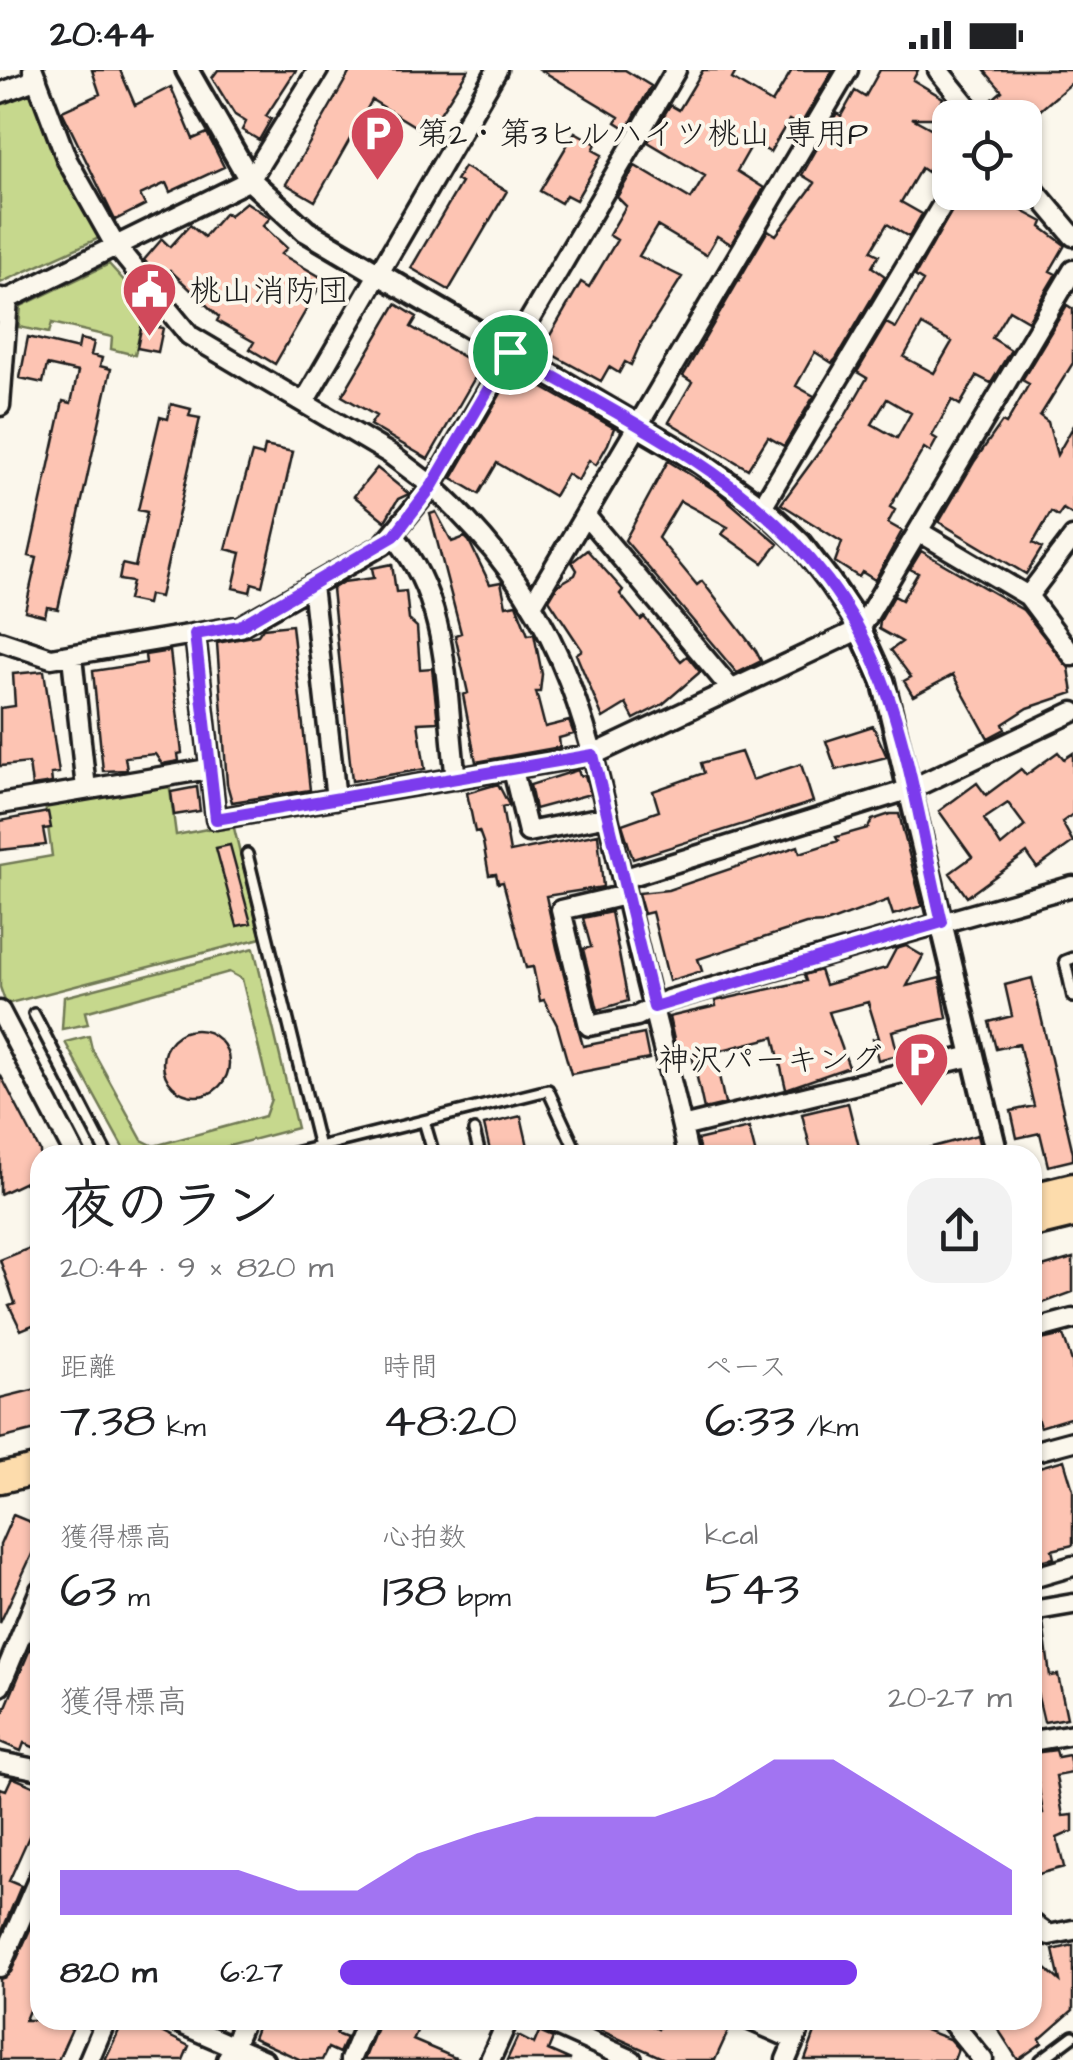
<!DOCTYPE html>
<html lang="ja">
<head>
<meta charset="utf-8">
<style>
  :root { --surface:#fff; --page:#f2f2f2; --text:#202124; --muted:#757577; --accent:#7c3aed }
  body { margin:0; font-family:"Architects Daughter","Klee One",sans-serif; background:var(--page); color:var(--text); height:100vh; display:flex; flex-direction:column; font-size:38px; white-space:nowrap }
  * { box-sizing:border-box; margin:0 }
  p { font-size:32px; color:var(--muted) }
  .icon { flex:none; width:55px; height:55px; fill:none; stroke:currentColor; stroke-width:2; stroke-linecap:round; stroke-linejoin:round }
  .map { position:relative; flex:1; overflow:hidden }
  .panel { position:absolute; left:30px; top:1075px; width:1012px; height:885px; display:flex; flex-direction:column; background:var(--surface); border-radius:30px; box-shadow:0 2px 8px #0004 }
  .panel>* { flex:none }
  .fabs { position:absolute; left:932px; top:30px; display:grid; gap:20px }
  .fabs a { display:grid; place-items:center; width:110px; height:110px; border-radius:20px; background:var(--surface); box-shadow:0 2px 8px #0004; font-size:50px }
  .pin { position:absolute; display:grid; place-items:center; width:85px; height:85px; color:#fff; margin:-42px; border:5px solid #fff; border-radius:50%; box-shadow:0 2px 10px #0007 }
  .round { display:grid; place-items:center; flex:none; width:105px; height:105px; border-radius:30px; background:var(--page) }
  .headline { display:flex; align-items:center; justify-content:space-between; height:170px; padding:0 30px }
  h1 { font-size:55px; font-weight:600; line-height:75px }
  .stats { display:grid; grid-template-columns:repeat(3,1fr); gap:15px; height:170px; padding:10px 30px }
  .stats div { display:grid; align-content:center }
  .stats b { font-size:50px; font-weight:600 }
  .stats small { font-size:28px; font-weight:400 }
  .stats p { font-size:28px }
  .chart { height:280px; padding:20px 30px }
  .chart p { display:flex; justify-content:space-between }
  .chart svg { width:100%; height:180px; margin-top:10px; fill:var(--accent); opacity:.7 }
  ul { padding:0 30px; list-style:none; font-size:32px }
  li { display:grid; grid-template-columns:160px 120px 1fr; align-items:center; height:75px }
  li i { height:25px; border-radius:12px; background:var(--accent) }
  .status { display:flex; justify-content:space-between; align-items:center; height:70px; padding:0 50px; background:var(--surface); direction:ltr }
  .status svg { height:28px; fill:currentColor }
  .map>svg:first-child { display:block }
  .green { fill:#c6d88d; stroke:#717a54; stroke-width:2.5 }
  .building { fill:#fdc4b3; stroke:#1c1c1c; stroke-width:2.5; fill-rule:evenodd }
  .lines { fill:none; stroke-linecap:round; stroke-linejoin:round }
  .service-casing { stroke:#1c1c1c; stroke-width:16 }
  .minor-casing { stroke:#1c1c1c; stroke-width:25 }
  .tertiary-casing { stroke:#1c1c1c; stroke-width:28 }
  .primary-casing { stroke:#1c1c1c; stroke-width:35 }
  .service { stroke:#fbf7ec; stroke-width:9 }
  .minor { stroke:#fbf7ec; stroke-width:18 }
  .tertiary { stroke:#fbf7ec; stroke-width:20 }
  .primary { stroke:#fddcac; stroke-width:28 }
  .route-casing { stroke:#fff; stroke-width:20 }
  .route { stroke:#7c3aed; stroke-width:12 }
  .labels { text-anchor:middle; stroke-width:8; stroke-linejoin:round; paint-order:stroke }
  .poi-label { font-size:32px; fill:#1c1c1c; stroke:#fbf7ec; text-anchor:start }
</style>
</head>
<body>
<div class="status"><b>20:44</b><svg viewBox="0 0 49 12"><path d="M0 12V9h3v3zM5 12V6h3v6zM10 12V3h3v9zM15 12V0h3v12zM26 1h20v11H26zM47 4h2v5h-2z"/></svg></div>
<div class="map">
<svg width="1073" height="1990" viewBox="0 0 1073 1990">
  <rect width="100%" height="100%" fill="#fbf7ec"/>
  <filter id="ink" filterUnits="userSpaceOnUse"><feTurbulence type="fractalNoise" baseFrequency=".01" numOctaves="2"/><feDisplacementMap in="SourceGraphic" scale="20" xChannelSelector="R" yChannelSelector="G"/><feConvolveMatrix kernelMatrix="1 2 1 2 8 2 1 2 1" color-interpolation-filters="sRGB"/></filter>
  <g filter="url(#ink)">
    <path class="green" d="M20 20 33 22 100 163 97 169 0 213V27Z
      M109 194 146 235 135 285 111 279 112 267 52 253 49 263 19 257 21 236Z
      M169 712 176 765 233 754 261 868 6 934 0 917V795L52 786 45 734Z
      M254 878 297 1058 195 1085H127L65 972 89 966 92 979 142 1070 154 1076 265 1046 271 1029 242 909 229 902 85 942 88 954 62 959 64 927Z"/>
    <path class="building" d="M92 0H120L135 35 171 17 193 69 207 63 224 97 170 122 166 113 140 125 145 135 115 150 62 41 100 24Z
      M218 0H296L266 46 271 49 259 70 242 60 246 52 235 45 212 8Z
      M351 0H468L437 48 441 50 431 66 372 30 315 131 286 114Z
      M541 0H625L651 16 627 59 616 52 619 47Z
      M703 0H737L732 9 772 33 792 0H833L800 56 789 50 770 82 753 73 737 101 764 118 731 174 717 166 706 185 657 156 639 186 682 207 641 272 631 295 625 292 619 303 609 297 601 311 542 279 581 212 589 217 617 170 609 165 626 136 617 127 635 96 691 129 705 106 648 72 670 35 679 40Z
      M880 0H918L913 10 943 28 940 33 960 48H912L947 67 927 102 921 98 901 132 922 144 909 167 887 154 871 181 879 185 872 197 885 206 836 289 832 293 815 282 796 316 814 326 784 376 768 367 748 399 669 352 692 312 683 306 768 160 776 165 815 113 802 105 837 43 841 46 855 21 865 27Z
      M984 0H1073V12L1031 48H996L986 35 1002 21Z
      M575 62 596 74 593 80 602 85 576 130 566 125 561 133 540 121Z
      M464 97 507 121 449 220 411 198 461 113 456 110Z
      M962 122H1020L1015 137 1043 152 1041 157 1065 175 1050 201 1056 204 1028 251 1009 240 992 268 1011 280 991 313 977 306 960 335 952 330 932 366 937 369 930 382 924 378 907 407 890 437 895 440 888 453 902 461 875 510 862 502 859 507 835 492 842 472 781 434 844 348 867 308 857 302 886 253 896 258 923 211 915 206ZM922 255 952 272 934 303 904 287ZM887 329 911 343 897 368 872 354Z
      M246 132 270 148 263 156 287 178 281 184 324 209 275 294 250 279 254 272 217 251 219 247 170 200 162 209 144 190 162 169 170 177 190 155 204 167 225 143 229 146Z
      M396 234 417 247 411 257 481 297 428 389 370 355 376 346 342 326Z
      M1067 235 1073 239V293L1040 346 1048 352 1057 385 1073 357V445L1063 439 1058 446 1051 442 1033 473 1042 478 1026 504 939 452 974 392 1002 352 1006 354 1029 314 1022 310Z
      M142 254 163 258 158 282 137 278Z
      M28 267 78 279 80 269 94 272 91 285 102 288 100 296 111 299 58 539 47 537 45 546 25 541 37 488 29 486 63 331 71 333 78 302 47 295 43 313 20 308Z
      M522 306 614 358 608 374 596 395 589 390 578 411 567 404 554 426 497 393 479 424 452 408 504 318 512 323Z
      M171 334 191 339 189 346 200 348 160 527 149 525 147 534 128 530 132 512 119 510 122 494 135 497 147 442 138 440 160 347 168 349Z
      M265 376 293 382 262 516 252 513 250 522 233 518 241 483 226 479 252 383 263 386Z
      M668 391 718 422 778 474 763 493 722 464 728 457 680 431 658 468 697 515 702 511 756 581 761 591 737 603 625 470Z
      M377 398 409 424 398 429 385 451 354 426Z
      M436 442 452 472 465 467 469 471 490 514 501 512 506 536 516 534 528 565 534 564 542 604 540 622H536L545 657 569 651 574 664 559 668 560 677 476 692 463 625 468 623 455 565 461 563 430 444Z
      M587 480 623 520 620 524 641 550 644 547 681 591 687 586 700 602 663 634 634 649 626 634 603 648 576 584 582 580 549 530 558 515 575 505 577 500 572 492Z
      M921 481 1023 540 1069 598 1073 623 1028 638 1003 654 1005 659 988 668 953 605 913 626 904 611 911 607 891 580 902 572 879 559 880 551 894 526 902 530 918 503 910 499Z
      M392 494 396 522 406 521 409 550 417 557 420 599 432 598 438 652 418 653 425 699 352 711 332 519 343 512 374 508 372 498Z
      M292 555 310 720 232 732 227 714 217 573 258 565 263 558Z
      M170 581 182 683 178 684 179 691 162 694 155 684 125 687 127 700 103 701 93 601 146 593 145 585Z
      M44 601 59 703 51 704 52 713 32 716 29 693 0 696V638L15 636 13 604Z
      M873 656 887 687 836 700 826 671Z
      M741 682 752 710 801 694 813 732 633 789 622 754 659 741 653 721 704 703 701 693Z
      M1058 682 1064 689 1073 683V744L1062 752 1073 772 1037 798 1027 783 967 827 950 803 972 787 939 741 977 713 986 725 1021 699 1026 705ZM1008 733 1025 756 1001 776 984 749Z
      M578 700 580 706 585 705 590 724 535 739 530 715Z
      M498 714 509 735 502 737 510 782 598 764 603 817 546 826 557 878 583 976 644 964 649 989 571 1004 557 955 544 930 540 931 533 897 526 898 503 812 498 813 496 804 489 805 483 772 479 761 475 762 467 723Z
      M197 717 200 741 174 745 171 722Z
      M48 742 51 758 43 759 46 775 0 780V751Z
      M890 744H899L922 836 893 845 888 830 826 853 806 854 698 889 702 901 669 911 652 842 644 844 638 823 668 820 798 776 800 783 838 771 836 767 868 758 872 750Z
      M230 775 251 853 237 856 216 778Z
      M611 842 628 931 598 940 583 879 591 877 583 848Z
      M906 876 923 886 907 916 940 908 947 948 892 961 898 985 878 990 873 969 879 968 868 932 829 942 849 997 786 1019 774 967 714 982 725 1034 704 1039 692 985 678 988 669 947 716 936 715 931 806 911 804 905 820 900 825 915 886 898 896 879Z
      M1032 908 1073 1083V1090L1048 1096 1040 1063 1017 1068 1011 1041 1034 1036 1019 974 996 979 989 952 1012 946 1005 915Z
      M163 993a33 33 0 1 1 66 0a33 33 0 1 1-66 0Z
      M0 1004 40 1081V1105L0 1124Z
      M848 1033 861 1085H812L802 1044Z
      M521 1046 530 1085H491L484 1055Z
      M749 1058 756 1085H701L697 1070Z
      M977 1065 982 1085H922L921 1080Z
      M40 1174V1252L21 1260 9 1235 15 1233 0 1190Z
      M1073 1188V1222L1035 1236 1032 1200Z
      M1063 1265 1073 1294V1347L1040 1357 1032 1331V1281L1039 1279 1037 1271Z
      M40 1318V1359L0 1369V1328Z
      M1064 1390 1073 1420V1475L1052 1480 1054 1488 1032 1492V1399Z
      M13 1445 40 1456V1467L0 1553V1475Z
      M1043 1552 1050 1606 1058 1605 1067 1648 1044 1652 1032 1602V1553Z
      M40 1555V1680L24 1673 21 1681 0 1672V1651Z
      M1056 1680 1058 1687 1069 1685 1072 1703 1056 1706 1063 1746 1073 1745V1761L1057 1768 1064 1797 1035 1805 1032 1745 1043 1743 1033 1683Z
      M12 1707 40 1719V1742L9 1811 21 1816 0 1866V1718L6 1720Z
      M37 1844 40 1914 25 1950H52L72 1959 58 1990H0V1909L11 1902Z
      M1073 1875V1940L1040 1969 1042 1973 1018 1990 996 1956 1003 1950H1032V1887L1060 1911 1053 1880Z
      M124 1950H137L189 1976 183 1990H105Z
      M260 1950H342L336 1964 346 1968 339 1983 328 1978 322 1990H301L253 1968Z
      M380 1950H422L413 1970 460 1990H364Z
      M577 1950H640L658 1959 662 1950H720L731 1955 715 1990H667Z
      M826 1950H899L949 1969 958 1979 954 1990H805L817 1957 822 1959Z
      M539 1962 553 1968 548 1980 571 1990H507L518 1966 534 1974Z"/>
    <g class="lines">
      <defs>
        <path id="service" d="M247 784 319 1077
          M1073 888 1065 891 1073 927
          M34 944 107 1085
          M424 1051 434 1085
          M474 1061 480 1085
          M286 1085 548 1020 578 1085
          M1041 1990 1073 1966"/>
        <path id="minor" d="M33 0 67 90 115 175 189 265 390 384 432 416 676 0
          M938 0 977 48
          M0 23 37 9
          M1025 109 1073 166
          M0 228 8 229 250 110 318 0
          M304 332 497 0
          M0 336 8 229
          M762 437 950 122
          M585 445 731 619
          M918 461 1028 526 1073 586
          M394 466C452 533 445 626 456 709
          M312 515 336 729
          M1028 526 1073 467
          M533 533 848 0
          M195 564 216 749 593 685 860 559 1073 200
          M0 571 51 588 241 556 383 475 432 416C570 543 586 651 626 826 645 913 670 998 688 1085
          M72 586 86 719
          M513 700 528 762 608 746
          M0 734 208 699
          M622 809 911 719 1073 642
          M625 825 561 840 589 956 637 946 668 930 1073 816
          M0 941 75 1085
          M682 1057 972 986
          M1032 1260 1073 1249
          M1032 1382 1073 1371
          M1032 1508 1073 1496
          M1032 1541 1073 1534
          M0 1616 40 1520
          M1032 1671 1073 1664
          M0 1692 40 1700
          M1032 1853 1049 1865 1073 1860
          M0 1897 40 1805
          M172 1950 264 1990
          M543 1950 632 1990
          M750 1950 795 1970
          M950 1950 983 1990
          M89 1990 106 1950
          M227 1990 244 1950
          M350 1990 367 1950
          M490 1990 508 1950
          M786 1990 803 1950"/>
        <path id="tertiary" d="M187 0 250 110 306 161 701 393 762 437 800 473 831 513 854 547 883 611 997 1085"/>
        <path id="primary" d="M1032 1128 1073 1118
          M1032 1153 1073 1143
          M0 1408 40 1399"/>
      </defs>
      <use href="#service" class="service-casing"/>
      <use href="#minor" class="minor-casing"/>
      <use href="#tertiary" class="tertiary-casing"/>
      <use href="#primary" class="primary-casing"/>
      <use href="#service" class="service"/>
      <use href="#minor" class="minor"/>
      <use href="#tertiary" class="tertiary"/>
      <use href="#primary" class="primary"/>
    </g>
  </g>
  <g class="lines" filter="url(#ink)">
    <defs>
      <path id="route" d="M510 282C661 370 815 435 882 609 910 681 924 776 942 852L654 937 593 685 216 749 195 564 240 556 394 466 432 416Z"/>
    </defs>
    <use href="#route" class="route-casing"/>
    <use href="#route" class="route"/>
  </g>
  <defs>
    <symbol id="parking-pin" viewBox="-11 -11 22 30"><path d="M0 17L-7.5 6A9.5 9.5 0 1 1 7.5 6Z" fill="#d1495b" stroke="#fbf7ec"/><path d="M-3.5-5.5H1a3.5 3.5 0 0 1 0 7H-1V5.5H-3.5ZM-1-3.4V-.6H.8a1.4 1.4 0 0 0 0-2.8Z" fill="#fff"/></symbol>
    <symbol id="civic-pin" viewBox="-11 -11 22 30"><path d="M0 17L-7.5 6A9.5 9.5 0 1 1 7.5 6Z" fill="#d1495b" stroke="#fbf7ec"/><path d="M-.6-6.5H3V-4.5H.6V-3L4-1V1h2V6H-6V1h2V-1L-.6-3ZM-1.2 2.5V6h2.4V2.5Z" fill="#fff"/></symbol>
  </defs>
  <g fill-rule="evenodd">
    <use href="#parking-pin" x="346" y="32" width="63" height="86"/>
    <use href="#civic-pin" x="118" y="188" width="63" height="86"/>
    <use href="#parking-pin" x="890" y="958" width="63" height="86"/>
  </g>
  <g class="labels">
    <g class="poi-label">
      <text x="417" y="74">第2・第3ヒルハイツ桃山 専用P</text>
      <text x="189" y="231">桃山消防団</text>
      <text x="882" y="1000" text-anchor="end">神沢パーキング</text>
    </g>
  </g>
</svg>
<div class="fabs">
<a><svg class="icon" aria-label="locate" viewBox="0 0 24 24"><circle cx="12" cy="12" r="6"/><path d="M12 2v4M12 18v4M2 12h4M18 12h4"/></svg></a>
</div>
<div class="pin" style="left:510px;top:282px;background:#1e9e55"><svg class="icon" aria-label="arrive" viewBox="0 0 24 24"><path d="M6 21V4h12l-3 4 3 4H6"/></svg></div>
<section class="panel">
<div class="headline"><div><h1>夜のラン</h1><p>20:44 · 9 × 820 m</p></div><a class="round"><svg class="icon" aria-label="share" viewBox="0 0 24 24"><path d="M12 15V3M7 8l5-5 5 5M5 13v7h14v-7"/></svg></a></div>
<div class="stats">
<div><p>距離</p><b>7.38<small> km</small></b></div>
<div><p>時間</p><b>48:20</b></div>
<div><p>ペース</p><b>6:33<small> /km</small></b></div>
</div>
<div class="stats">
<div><p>獲得標高</p><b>63<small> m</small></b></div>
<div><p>心拍数</p><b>138<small> bpm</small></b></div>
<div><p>kcal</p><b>543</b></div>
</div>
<div class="chart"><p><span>獲得標高</span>20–27 m</p>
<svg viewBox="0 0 160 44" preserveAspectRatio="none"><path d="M0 44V33L10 33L20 33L30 33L40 38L50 38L60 29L70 24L80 20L90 20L100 20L110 15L120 6L130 6L140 15L150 24L160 33V44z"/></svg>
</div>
<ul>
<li><b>820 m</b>6:27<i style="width:77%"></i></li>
</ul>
</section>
</div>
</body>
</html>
